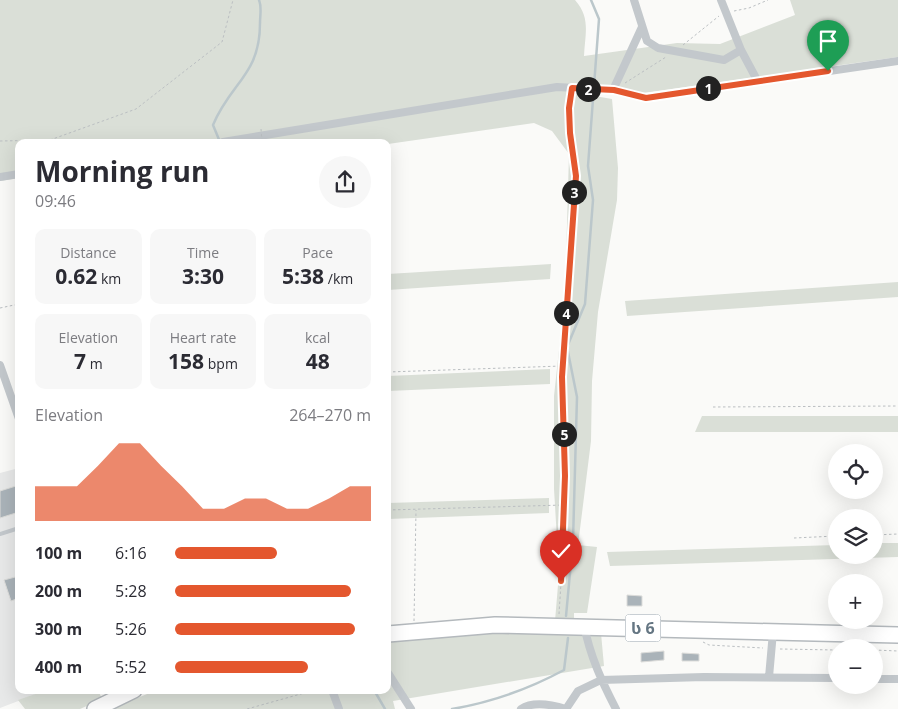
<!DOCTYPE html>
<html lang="en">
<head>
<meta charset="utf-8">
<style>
  :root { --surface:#fff; --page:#f7f7f7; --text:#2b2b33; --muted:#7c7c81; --accent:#e4572e }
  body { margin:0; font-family:"Open Sans","Noto Sans Georgian",sans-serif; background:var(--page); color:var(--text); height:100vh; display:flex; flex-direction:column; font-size:19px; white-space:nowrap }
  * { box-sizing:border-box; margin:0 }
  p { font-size:16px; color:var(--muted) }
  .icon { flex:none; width:28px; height:28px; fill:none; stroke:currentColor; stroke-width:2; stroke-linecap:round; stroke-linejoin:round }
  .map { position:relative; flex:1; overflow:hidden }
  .drawer { position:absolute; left:15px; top:139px; width:376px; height:555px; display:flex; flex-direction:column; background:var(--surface); border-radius:10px; box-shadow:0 5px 20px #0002 }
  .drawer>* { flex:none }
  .tools { position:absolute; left:828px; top:444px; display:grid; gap:10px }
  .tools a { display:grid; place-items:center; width:55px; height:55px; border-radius:50%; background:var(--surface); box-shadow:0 5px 20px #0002; font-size:25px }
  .pin { position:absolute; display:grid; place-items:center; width:42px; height:42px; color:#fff; margin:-51px -21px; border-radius:50% 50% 50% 0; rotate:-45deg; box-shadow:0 0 5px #0007 }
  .pin .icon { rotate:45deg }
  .km { position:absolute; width:25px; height:25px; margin:-12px; border-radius:50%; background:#222; color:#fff; font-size:14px; line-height:25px; text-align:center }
  .round { display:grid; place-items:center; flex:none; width:52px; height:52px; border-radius:26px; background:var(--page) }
  .headline { display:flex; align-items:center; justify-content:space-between; height:85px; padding:0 20px }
  h1 { font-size:28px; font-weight:700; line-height:38px }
  .stats { display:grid; grid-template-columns:repeat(3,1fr); gap:8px; height:85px; padding:5px 20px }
  .stats div { display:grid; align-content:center; border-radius:10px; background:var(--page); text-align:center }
  .stats b { font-size:21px; font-weight:700 }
  .stats small { font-size:14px; font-weight:400 }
  .stats p { font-size:14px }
  .chart { height:140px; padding:10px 20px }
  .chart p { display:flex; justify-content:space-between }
  .chart svg { width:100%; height:90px; margin-top:5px; fill:var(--accent); opacity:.7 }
  ul { padding:0 20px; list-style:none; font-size:16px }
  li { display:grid; grid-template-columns:80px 60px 1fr; align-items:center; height:38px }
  li i { height:12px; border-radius:6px; background:var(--accent) }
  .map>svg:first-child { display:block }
  .built { fill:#e8e9e9 }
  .green { fill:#dadfd7 }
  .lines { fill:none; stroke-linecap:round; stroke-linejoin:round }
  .stream { stroke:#bbc7cb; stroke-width:2.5 }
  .building { fill:#aab3b9; stroke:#dcdcda }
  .highway-casing { stroke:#b4b9bd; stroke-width:18 }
  .path { stroke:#bbbfc2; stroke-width:1; stroke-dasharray:2.5 2.5; stroke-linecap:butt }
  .lane { stroke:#c3c8cc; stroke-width:4 }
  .street { stroke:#c3c8cc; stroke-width:8 }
  .highway { stroke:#fff; stroke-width:15 }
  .path-bridge { stroke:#bbbfc2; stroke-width:1; stroke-dasharray:2.5 2.5; stroke-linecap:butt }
  .route-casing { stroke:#fff; stroke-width:10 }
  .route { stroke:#e4572e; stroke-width:6 }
  .labels { text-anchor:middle; stroke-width:5; stroke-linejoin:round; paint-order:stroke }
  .shield { fill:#fff; stroke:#939fa8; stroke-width:1 }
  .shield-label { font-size:16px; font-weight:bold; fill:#657683 }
</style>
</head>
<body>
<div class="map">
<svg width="898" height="709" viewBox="0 0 898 709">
  <rect width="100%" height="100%" fill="#fafaf8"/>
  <path class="built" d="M19 468V690H47L0 708V473Z"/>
  <path class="green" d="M0 0H575C591 18 585 34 584 56L677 43 720 44 795 15 790 0H898V57L643 93 586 83 587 87 583 94 612 99 618 168 617 200 598 312 592 381 591 441 578 545 597 547 587 613H574V621H555L559 573 554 489V396L565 295 569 154 552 131 534 123 388 144 19 142V178L0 181Z
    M551 264 550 279 388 290V274Z
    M898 282V297L627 316 625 301Z
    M550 369V384L388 391V376Z
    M702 416H898V432H695Z
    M549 498V513L388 519V503Z
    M874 543H898V557L610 566 607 552 836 545V555H874Z
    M601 633 604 666 393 701 395 709H110L157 690H388V640L471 634Z
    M47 690H98L102 699 80 709H25L18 700Z"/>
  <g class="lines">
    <path class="stream" d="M220 142 213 125C231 82 260 75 260 23 260 15 262 7 259 0
      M566 616 573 541 577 397 567 347 585 304 593 200 588 166 599 19 591 0
      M374 690 385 709
      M452 709C493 702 527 690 564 670L568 638"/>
  </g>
  <path class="building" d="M19 485V512L0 518V491Z
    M19 576V598L11 601 4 580Z
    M627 595 642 596V606H627Z
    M664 651V660L641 662V653Z
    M682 653 699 654V661H682Z"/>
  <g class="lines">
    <defs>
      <path id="highway" d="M388 634 495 625 898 635
        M95 709 134 690"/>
    </defs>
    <use href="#highway" class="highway-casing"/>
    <path class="path" d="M734 11 749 8 768 0
      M683 45 719 16
      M625 83 666 57
      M0 141 50 140 136 109 222 42 233 0
      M0 308 19 304
      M388 372 562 366
      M713 407 898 406
      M388 510 564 505
      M874 535 898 534
      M794 538 836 536
      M559 614 564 537 565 476 562 377 575 176 569 133 571 97
      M414 621 416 510
      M703 642 709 645 763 648
      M780 649 836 650
      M874 650 898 651
      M247 709 315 690"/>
    <path class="lane" d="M0 534 19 528"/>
    <path class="street" d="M634 0 647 41 658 48 724 60 741 50
      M721 0 741 50 757 80
      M613 90 642 27
      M223 142 557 87 613 90 646 98 898 61
      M0 177 19 174
      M0 365 19 419
      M584 625C590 656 602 682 616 709
      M388 673 411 709
      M769 677 773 632
      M874 679H898
      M332 690 339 709
      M521 709C533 701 553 705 566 709L578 691 601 680 704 677 836 678"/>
    <use href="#highway" class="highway"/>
    <path class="path-bridge" d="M261 129 262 142"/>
  </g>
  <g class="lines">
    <defs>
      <path id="route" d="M561 581 565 476 562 377 576 176 570 133 569 108 572 88 614 90 646 98 828 71"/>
    </defs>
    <use href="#route" class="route-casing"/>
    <use href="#route" class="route"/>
  </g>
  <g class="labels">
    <rect class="shield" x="625.5" y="614.5" width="35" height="27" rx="4"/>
    <g class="shield-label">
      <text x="643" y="634">ს 6</text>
    </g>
  </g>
</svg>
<div class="tools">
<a><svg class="icon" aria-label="locate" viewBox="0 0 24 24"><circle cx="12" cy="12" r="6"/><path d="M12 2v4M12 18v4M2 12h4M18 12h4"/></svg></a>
<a><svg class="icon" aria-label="layers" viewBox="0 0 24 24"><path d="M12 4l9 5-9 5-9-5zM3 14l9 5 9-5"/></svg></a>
<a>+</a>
<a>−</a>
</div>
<div class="pin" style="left:828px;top:71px;background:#1e9e55"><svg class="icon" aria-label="arrive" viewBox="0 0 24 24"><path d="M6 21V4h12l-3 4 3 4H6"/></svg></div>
<div class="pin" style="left:561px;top:581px;background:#d93025"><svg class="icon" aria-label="check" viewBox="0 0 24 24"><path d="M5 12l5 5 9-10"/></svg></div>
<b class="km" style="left:708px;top:88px">1</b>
<b class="km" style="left:588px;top:89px">2</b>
<b class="km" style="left:574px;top:192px">3</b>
<b class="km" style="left:566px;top:313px">4</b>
<b class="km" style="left:564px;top:434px">5</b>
<section class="drawer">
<div class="headline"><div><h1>Morning run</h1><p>09:46</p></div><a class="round"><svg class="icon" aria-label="share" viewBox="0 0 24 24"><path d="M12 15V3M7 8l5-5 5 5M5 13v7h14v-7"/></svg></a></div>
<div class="stats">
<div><p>Distance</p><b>0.62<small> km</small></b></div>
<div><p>Time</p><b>3:30</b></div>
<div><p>Pace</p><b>5:38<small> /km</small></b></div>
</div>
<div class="stats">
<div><p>Elevation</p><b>7<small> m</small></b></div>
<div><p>Heart rate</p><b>158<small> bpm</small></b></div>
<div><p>kcal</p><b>48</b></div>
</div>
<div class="chart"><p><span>Elevation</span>264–270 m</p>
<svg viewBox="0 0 160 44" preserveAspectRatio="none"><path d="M0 44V27L10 27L20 27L30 17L40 6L50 6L60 17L70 27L80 38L90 38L100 33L110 33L120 38L130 38L140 33L150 27L160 27V44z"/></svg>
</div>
<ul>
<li><b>100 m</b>6:16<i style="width:52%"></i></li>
<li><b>200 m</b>5:28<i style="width:90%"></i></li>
<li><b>300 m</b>5:26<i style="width:92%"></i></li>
<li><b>400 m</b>5:52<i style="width:68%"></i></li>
</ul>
</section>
</div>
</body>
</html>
